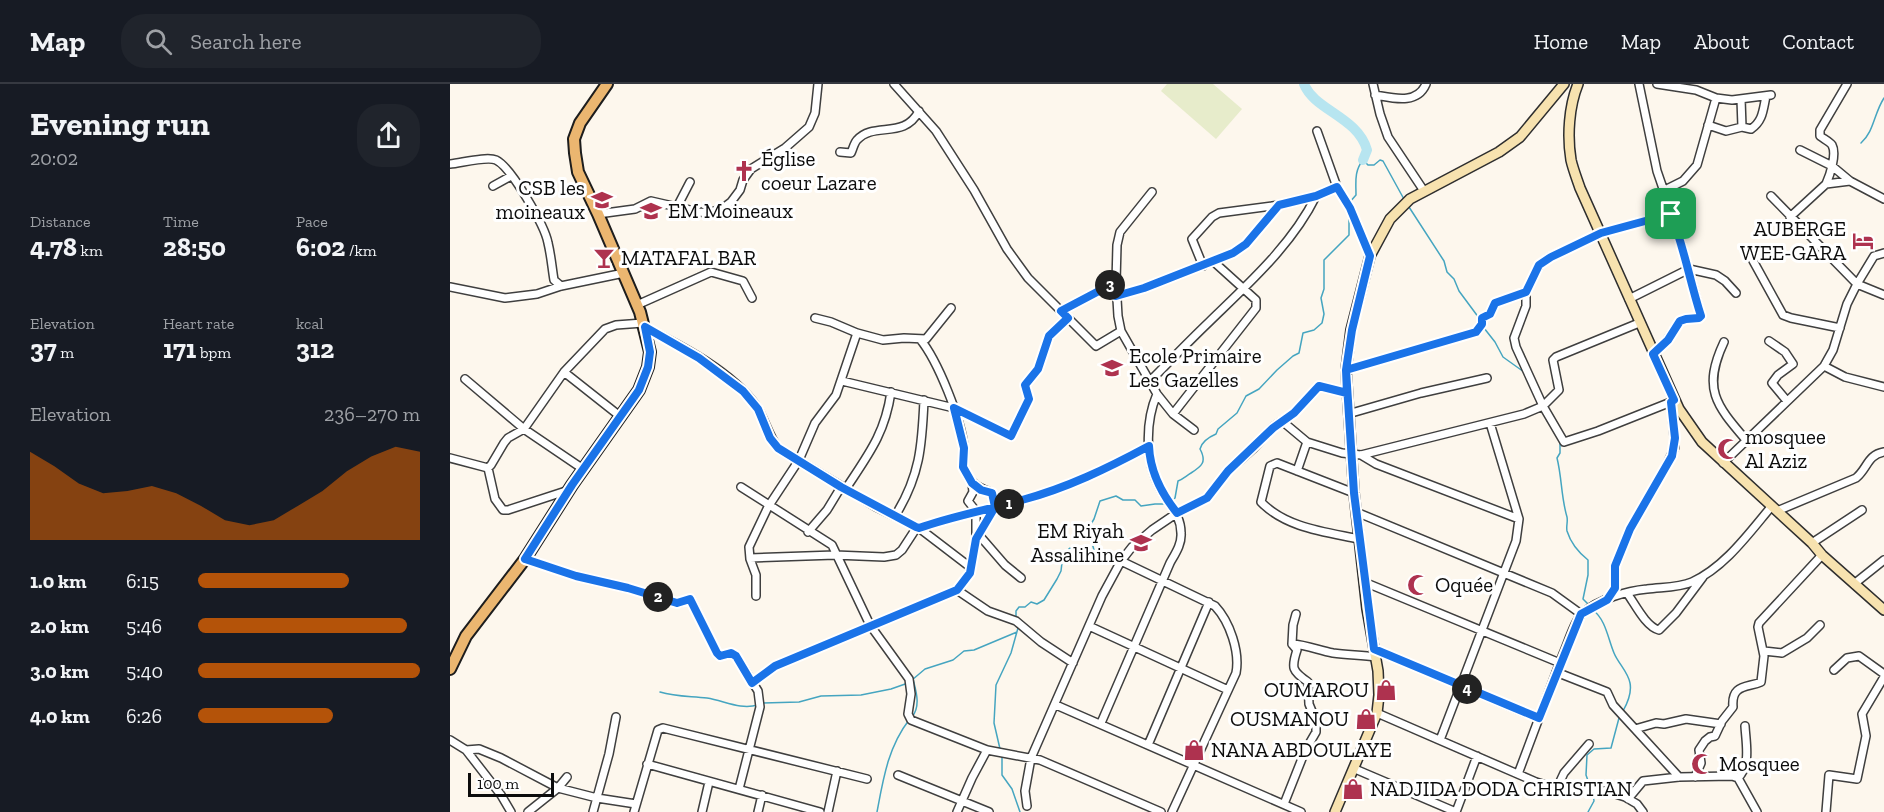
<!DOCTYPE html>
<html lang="en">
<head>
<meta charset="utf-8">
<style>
  :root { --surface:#171b24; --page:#20242c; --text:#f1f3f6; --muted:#9ea1a6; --line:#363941; --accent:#b45309 }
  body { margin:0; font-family:"Zilla Slab",serif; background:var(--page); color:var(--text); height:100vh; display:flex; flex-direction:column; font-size:22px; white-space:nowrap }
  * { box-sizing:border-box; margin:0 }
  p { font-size:20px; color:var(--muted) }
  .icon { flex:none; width:33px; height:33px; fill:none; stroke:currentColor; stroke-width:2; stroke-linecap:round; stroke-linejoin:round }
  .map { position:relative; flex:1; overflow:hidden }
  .details { display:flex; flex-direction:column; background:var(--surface); width:450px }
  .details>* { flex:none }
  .scale { position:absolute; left:18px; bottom:15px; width:86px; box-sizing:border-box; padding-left:6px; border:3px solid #0c0c0c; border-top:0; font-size:16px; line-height:21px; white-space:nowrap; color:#0c0c0c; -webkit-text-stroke:4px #fff; paint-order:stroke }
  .pin { position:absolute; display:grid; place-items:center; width:51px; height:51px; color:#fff; margin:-26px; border-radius:12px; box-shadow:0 3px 9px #0006 }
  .km { position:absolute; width:30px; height:30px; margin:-15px; border-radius:50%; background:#222; color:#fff; font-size:16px; line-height:30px; text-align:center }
  .round { display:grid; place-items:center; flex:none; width:63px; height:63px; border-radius:24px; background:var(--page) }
  .overview { display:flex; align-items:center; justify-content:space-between; height:102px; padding:0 30px }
  h1 { font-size:33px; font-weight:800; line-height:45px }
  .metrics { display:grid; grid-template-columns:repeat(3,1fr); gap:9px; height:102px; padding:6px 30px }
  .metrics div { display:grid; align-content:center }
  .metrics b { font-size:26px; font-weight:800 }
  .metrics small { font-size:16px; font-weight:400 }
  .metrics p { font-size:16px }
  .chart { height:168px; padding:12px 30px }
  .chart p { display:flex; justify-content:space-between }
  .chart svg { width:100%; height:108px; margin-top:6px; fill:var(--accent); opacity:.7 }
  ul { padding:0 30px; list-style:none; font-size:20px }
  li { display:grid; grid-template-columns:96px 72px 1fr; align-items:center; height:45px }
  li i { height:15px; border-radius:8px; background:var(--accent) }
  header { display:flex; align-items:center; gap:36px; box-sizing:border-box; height:84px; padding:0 30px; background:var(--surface); border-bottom:2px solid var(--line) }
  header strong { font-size:28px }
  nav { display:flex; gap:33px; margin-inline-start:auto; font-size:21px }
  .search { width:420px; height:54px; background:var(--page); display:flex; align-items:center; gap:15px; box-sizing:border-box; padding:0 21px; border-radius:24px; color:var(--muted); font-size:22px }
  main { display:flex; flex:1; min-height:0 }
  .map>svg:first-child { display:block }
  .pitch { fill:#e7eccb }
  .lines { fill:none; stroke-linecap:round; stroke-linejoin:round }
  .stream { stroke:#45a5c0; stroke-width:1.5 }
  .river { stroke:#b7e5f0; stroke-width:10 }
  .street-casing { stroke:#3f3f3f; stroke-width:10 }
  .secondary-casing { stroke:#2e2e2e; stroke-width:12 }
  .primary-casing { stroke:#1d1d1d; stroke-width:14 }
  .street { stroke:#fff; stroke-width:7 }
  .secondary { stroke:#f7e2af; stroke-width:9 }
  .primary { stroke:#ebb670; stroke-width:10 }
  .route-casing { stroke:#fff; stroke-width:12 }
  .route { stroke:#1a73e8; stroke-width:8 }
  .labels { text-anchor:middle; stroke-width:6; stroke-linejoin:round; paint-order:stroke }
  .poi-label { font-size:21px; fill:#0c0c0c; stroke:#fff; text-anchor:start }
</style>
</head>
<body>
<header>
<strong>Map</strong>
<div class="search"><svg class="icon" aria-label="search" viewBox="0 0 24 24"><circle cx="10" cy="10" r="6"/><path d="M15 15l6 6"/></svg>Search here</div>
<nav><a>Home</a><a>Map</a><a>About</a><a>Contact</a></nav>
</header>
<main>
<section class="details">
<div class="overview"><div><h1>Evening run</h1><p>20:02</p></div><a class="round"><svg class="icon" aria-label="share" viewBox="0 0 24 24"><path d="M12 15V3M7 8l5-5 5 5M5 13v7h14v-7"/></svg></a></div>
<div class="metrics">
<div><p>Distance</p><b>4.78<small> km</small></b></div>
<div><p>Time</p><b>28:50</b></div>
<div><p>Pace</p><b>6:02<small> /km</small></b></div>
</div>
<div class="metrics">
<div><p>Elevation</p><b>37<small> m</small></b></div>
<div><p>Heart rate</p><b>171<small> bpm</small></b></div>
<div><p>kcal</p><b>312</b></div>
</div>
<div class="chart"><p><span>Elevation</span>236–270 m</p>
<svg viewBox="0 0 160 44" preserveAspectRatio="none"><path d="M0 44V8L10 14L20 21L30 25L40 24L50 22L60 25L70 30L80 36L90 38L100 36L110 30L120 24L130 16L140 10L150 6L160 8V44z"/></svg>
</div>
<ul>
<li><b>1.0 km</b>6:15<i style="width:68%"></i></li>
<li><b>2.0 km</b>5:46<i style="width:94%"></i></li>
<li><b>3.0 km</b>5:40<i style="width:100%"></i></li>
<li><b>4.0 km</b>6:26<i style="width:61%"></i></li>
</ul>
</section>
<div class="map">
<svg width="1434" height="728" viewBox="0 0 1434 728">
  <rect width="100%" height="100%" fill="#fdf7ed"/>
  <path class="pitch" d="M717 0H763L792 25 766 55 711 7Z"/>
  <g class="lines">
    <path class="stream" d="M1411 59C1424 48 1424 29 1434 14
      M899 119 906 111C906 98 904 87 913 76L918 81H924L930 76 933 77 955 117
      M959 123 994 177 997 188 1004 195 1009 207 1029 234
      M1034 244 1045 258 1053 273 1074 288
      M1092 327 1098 338
      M1110 357V369L1107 374C1112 394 1111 413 1117 433 1118 438 1116 442 1117 447 1121 460 1128 468 1138 476V491L1133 515 1138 520
      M721 417 725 414 728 397C733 395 736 392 741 389 752 382 757 378 750 365 752 357 759 353 766 350L768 345 787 329 796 312 809 305 827 286 843 272 849 269 853 249 864 246 872 239 874 230 871 214 874 205V176L899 151V130
      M1143 526C1156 536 1158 555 1164 569 1168 579 1178 588 1180 599 1182 609 1178 618 1173 627
      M566 533V527L569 523H575L581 518 587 520 594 516 607 495 611 487 613 470 620 464C629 465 635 474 644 466L638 445 644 435 650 417 666 412 673 416H685L691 422 705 420H718
      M462 596 475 585 503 576 514 567 524 566 567 548
      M210 608C226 613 241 612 257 614 275 617 290 626 308 621
      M313 619 349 618 371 612 411 611 441 605 458 599
      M462 633C471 622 466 607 463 595
      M550 665 544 639 546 601 561 569 568 544
      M552 673V691L562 705 570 728
      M1141 705 1136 691 1137 671 1144 665 1161 664 1169 634
      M427 728C433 696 438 663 459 636
      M1138 728 1144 717 1143 710"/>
    <path class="river" d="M854 0C864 26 908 33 917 66L913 76"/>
    <defs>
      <path id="street" d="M444 0 486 47 524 106 557 165 578 194 646 262 671 247
        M923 0 930 30 938 53 974 107
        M1189 0 1207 87 1229 151 1251 232 1249 234 1237 235 1230 237 1217 256 1203 270
        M1207 0 1246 6 1266 14 1247 81 1233 97 1213 107
        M925 11C943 14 967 21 976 0
        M1266 14 1282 16 1321 11
        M1291 15 1292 43 1301 45C1313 37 1313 26 1316 12
        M1258 41 1276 47 1292 43
        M867 47 887 103
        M1350 66 1382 82 1400 97 1434 115
        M390 68 401 69C403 65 404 59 407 56 424 37 454 56 469 27
        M0 80C11 79 37 72 46 76 61 83 95 142 98 159 101 171 102 184 104 196L111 202
        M1376 100 1400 97
        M43 102 61 92
        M702 108 670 148 667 161 666 198 668 232 671 247 707 310 723 330 744 346
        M1321 112 1407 200 1434 211
        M227 123 240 98
        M148 130 185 125 201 117 249 128 259 129 273 124 281 118 290 106 293 96 301 85 335 64 359 43 365 29 368 0
        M1340 133 1376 100C1380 91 1387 70 1382 61 1380 58 1374 55 1370 52V46L1397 0
        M1301 173 1333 231 1341 234 1390 244
        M753 182 742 155 762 133 769 129 829 121 866 112 887 103 900 124 920 172
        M0 203 55 214 87 210 111 202 174 189
        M666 212 694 204 783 169 796 160 829 121
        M1179 215 1239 185 1266 191 1275 197 1286 209
        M187 221 261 188 293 197 302 214
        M611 227 666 198
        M365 234 381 238 407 249 433 256 454 254 476 255 501 224
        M194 243C232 262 283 288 307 323 315 336 319 352 328 364L426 423 469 444 520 483
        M1319 257 1335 268 1343 280 1328 291 1322 299 1337 317
        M1274 258C1252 305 1266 321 1296 356
        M1374 282 1383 266 1397 220 1407 200 1424 172 1434 169
        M896 286 1026 248 1032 240V234L1040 230 1045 219 1076 208
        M114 288 171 333
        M15 295 74 345 133 385
        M392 297 504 324 561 352 579 315 575 301 588 285 599 252 618 234
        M700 297C720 277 739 257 759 238 798 200 842 161 866 112
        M1221 318 1148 347 1114 358 1093 322 1066 263 1064 254 1076 222V208L1089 181 1100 173 1151 149 1221 130
        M723 330 806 224V216L764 178
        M898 330 971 309 1037 294
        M832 337 857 358 892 369 911 371 1074 330 1093 322 1109 306 1103 276 1106 273 1189 239
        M911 371 926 380 1069 435 1040 339
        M0 374 38 384 41 381 54 359 58 354 74 345 114 288 155 245 166 241 193 239
        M1273 379 1374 282 1395 293 1434 303
        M38 384 45 415 53 426H58L119 406
        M847 387 857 358
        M522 399 523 408 518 417 526 427V455
        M291 403 382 461 420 541 459 595 461 610 458 630 461 636 537 666 590 676 711 728
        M395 406C418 371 435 350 441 308
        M904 409 827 379 820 382 811 418C836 444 876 448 909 455
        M1327 427 1406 394C1418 384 1417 371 1434 368
        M906 428 1102 509 1131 530
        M445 432C470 392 472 362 474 316
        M469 444C503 432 537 426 572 416 617 404 658 384 699 362
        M358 448 377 426 391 403
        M529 451 555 481 571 494
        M1362 459 1412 426
        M300 474 385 471 434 473 446 471 452 466 467 443
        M75 475 126 492 178 504 227 519 241 516 267 569 270 572 281 569 286 572 308 607 310 623 289 705
        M671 477 765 522C780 538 790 568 786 589L722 728
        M914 498 1110 579
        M1404 500 1434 476
        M1165 504V481L1180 445 1216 382 1225 363 1221 318 1224 316
        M507 506 538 527 566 537 591 558 623 579
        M1177 509C1185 520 1196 543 1209 546L1226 529 1253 493
        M306 512V491L300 475 299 463 318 423 349 376 365 339 386 311 407 249
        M639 542 778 606
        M842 560C857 561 868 566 883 569 897 571 912 571 926 573
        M924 565 1088 634
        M1314 567 1332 569 1357 554 1370 541
        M1384 586 1397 574 1409 572 1434 590
        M1106 588 1157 608 1163 621 1229 693
        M302 599 325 582 507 506 520 489 526 455 545 423 542 409C531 404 523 402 517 391 511 381 515 374 514 363 511 335 488 277 470 255
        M606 621 851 728
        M927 629 1086 698 1116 707H1156L1175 713 1187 720 1193 728
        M651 639 720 479C725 470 732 460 731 449 731 430 718 420 710 404 695 377 695 338 707 310
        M1185 645 1206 639 1214 640 1236 635 1271 640
        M0 656 16 666 29 665 51 674 108 704 147 714 186 720
        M990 656 1066 457 1069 435
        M698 661 759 518
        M16 666 51 711 61 728
        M197 680 370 728
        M905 685 1006 728
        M1068 690C1083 650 1098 610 1113 570 1118 559 1125 535 1133 529 1149 515 1177 507 1197 505 1212 503 1228 504 1242 498 1275 483 1299 449 1321 423
        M448 691 539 728
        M1245 693 1251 679 1249 666 1255 657 1260 653 1265 652 1272 637 1283 623C1281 600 1297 604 1311 598L1314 572 1308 543 1309 539 1372 471
        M1288 694C1301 681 1296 660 1295 642
        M1107 704 1114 689 1139 660
        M1178 715 1193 697 1229 693 1282 692 1288 694 1307 728
        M834 720 855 667 866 648V637L859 620 858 598C842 587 841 584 847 566L842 560 843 541 846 530
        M577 722 575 707 581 674 652 512 671 477 682 463 702 446 727 429 757 414 778 387 804 364 823 343 844 329 869 302 897 309
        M78 728 108 704 117 693
        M143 728 159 670 166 633
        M184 728 208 646 213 644 417 695
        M252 728 259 698
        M308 728 312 711
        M378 728 387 687
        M507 728 522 694 537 666
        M1006 728 1027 672
        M1376 728 1379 691 1407 695 1416 652 1412 630 1434 593"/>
      <path id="secondary" d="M1128 0C1119 22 1117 52 1121 76 1123 85 1127 95 1130 104L1229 325 1252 358 1362 459 1372 471 1434 526
        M885 728 927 629 929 611 928 587 917 525 904 409 896 286 901 246 920 172 940 135 960 115 1049 68 1070 53 1114 0"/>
      <path id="primary" d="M0 585 16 552 75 475 122 401 189 306 198 283 200 268 190 228 148 130 128 88 125 69 124 55 130 39 157 0"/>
    </defs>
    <use href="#street" class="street-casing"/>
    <use href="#secondary" class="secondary-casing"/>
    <use href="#primary" class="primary-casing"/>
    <use href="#street" class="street"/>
    <use href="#secondary" class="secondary"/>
    <use href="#primary" class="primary"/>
  </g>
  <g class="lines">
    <defs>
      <path id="route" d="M1221 130 1151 149 1101 173 1089 181 1076 208 1045 219 1040 230 1032 234V240L1026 248 896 286 897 309 869 302 844 329 823 344 778 387 757 414 727 429C711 409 700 388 699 362 658 384 617 404 572 416 537 426 503 432 469 444L466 443 391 403 328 364 320 354 308 325 293 307 249 274 195 243 200 268 198 283 189 306 122 401 75 475 126 492 178 504 227 519 240 515 267 569 270 572 281 569 286 572 302 599 325 582 507 506 520 489 526 455 545 423 542 409 531 406 522 399 513 383 514 364 504 324 561 352 579 315 575 301 588 285 599 252 618 234 611 227 666 198V212L694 204 783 169 796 160 829 121 866 112 887 103 900 124 920 172 902 246 896 286 904 409 924 565 1089 634 1131 530 1157 516 1165 504V482L1180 445 1222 372 1225 354 1221 318 1224 316 1203 270 1218 256 1230 237 1236 235 1249 234 1251 232C1240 198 1234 163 1221 130"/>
    </defs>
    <use href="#route" class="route-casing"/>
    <use href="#route" class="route"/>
  </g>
  <defs>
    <symbol id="church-bare" viewBox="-9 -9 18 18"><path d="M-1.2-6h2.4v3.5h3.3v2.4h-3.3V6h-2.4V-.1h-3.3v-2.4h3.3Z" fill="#ae324f" stroke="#fff" stroke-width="2.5" paint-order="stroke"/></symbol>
    <symbol id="school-bare" viewBox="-9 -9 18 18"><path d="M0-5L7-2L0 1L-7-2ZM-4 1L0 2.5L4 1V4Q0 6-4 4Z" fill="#ae324f" stroke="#fff" stroke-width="2.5" paint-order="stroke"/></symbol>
    <symbol id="hotel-bare" viewBox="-9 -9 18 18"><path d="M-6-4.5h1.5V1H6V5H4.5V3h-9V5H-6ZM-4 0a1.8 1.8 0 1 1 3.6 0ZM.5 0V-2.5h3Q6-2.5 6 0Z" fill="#ae324f" stroke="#fff" stroke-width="2.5" paint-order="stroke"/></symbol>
    <symbol id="bar-bare" viewBox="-9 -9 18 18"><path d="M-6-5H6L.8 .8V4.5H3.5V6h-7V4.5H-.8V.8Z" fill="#ae324f" stroke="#fff" stroke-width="2.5" paint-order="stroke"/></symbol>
    <symbol id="mosque-bare" viewBox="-9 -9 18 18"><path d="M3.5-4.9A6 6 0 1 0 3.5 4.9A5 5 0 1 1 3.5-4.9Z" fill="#ae324f" stroke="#fff" stroke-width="2.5" paint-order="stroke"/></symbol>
    <symbol id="shop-bare" viewBox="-9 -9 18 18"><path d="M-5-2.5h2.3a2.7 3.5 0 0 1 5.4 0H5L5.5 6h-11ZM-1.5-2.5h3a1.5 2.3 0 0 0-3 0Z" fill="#ae324f" stroke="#fff" stroke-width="2.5" paint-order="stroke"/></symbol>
  </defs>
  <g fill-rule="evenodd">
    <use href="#church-bare" x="279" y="72" width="30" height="30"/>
    <use href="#school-bare" x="137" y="101" width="30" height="30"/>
    <use href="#school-bare" x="186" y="112" width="30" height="30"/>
    <use href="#hotel-bare" x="1398" y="142" width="30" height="30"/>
    <use href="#bar-bare" x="139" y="159" width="30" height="30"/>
    <use href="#school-bare" x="647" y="269" width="30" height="30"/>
    <use href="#mosque-bare" x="1263" y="350" width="30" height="30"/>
    <use href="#school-bare" x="676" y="444" width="30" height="30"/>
    <use href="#mosque-bare" x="953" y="486" width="30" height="30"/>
    <use href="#shop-bare" x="921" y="591" width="30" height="30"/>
    <use href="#shop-bare" x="901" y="620" width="30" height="30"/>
    <use href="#shop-bare" x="729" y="651" width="30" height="30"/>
    <use href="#mosque-bare" x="1237" y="665" width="30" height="30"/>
    <use href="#shop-bare" x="888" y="690" width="30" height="30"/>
  </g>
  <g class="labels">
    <g class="poi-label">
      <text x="311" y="82">Église<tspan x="311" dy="24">coeur Lazare</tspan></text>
      <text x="135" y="111" text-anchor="end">CSB les<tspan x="135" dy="24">moineaux</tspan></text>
      <text x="218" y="134">EM Moineaux</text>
      <text x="1396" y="152" text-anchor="end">AUBERGE<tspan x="1396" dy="24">WEE-GARA</tspan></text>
      <text x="171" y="181">MATAFAL BAR</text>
      <text x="679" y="279">Ecole Primaire<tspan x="679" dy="24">Les Gazelles</tspan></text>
      <text x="1295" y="360">mosquee<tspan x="1295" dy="24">Al Aziz</tspan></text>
      <text x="674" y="454" text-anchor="end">EM Riyah<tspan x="674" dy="24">Assalihine</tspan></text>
      <text x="985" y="508">Oquée</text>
      <text x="919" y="613" text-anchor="end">OUMAROU</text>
      <text x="899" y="642" text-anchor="end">OUSMANOU</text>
      <text x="761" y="673">NANA ABDOULAYE</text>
      <text x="1269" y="687">Mosquee</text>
      <text x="920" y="712">NADJIDA DODA CHRISTIAN</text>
    </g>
  </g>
</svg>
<div class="scale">100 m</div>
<div class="pin" style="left:1221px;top:130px;background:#1e9e55"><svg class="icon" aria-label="arrive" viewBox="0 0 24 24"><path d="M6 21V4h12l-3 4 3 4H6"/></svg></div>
<b class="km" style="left:559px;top:420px">1</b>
<b class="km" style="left:208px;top:513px">2</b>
<b class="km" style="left:660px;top:201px">3</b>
<b class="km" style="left:1017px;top:605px">4</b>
</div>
</main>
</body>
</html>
